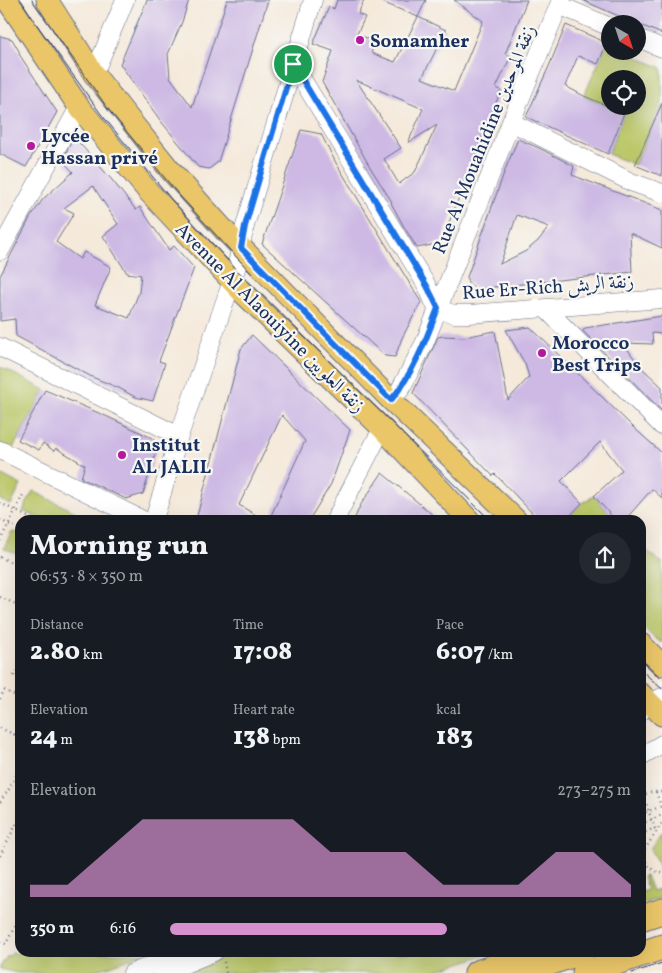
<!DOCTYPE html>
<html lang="en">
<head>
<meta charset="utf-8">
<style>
  :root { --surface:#171b24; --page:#242831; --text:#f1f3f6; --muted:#9ea1a6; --accent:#d690ce }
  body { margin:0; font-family:Vollkorn,Amiri,serif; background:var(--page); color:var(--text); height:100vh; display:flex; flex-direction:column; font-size:19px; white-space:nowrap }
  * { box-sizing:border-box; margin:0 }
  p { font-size:16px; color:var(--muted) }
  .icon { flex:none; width:28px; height:28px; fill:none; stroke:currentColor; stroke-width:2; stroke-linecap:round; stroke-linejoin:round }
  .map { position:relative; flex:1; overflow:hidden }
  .panel { position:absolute; left:15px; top:515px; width:631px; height:442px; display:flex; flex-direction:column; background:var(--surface); border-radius:15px; box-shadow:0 5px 20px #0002 }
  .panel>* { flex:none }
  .needle { width:32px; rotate:141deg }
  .tools { position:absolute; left:601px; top:15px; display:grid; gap:10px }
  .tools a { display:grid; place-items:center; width:45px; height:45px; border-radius:50%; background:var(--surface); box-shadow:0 5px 20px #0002; font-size:25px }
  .pin { position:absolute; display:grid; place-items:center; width:42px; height:42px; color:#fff; margin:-21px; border:2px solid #fff; border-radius:50%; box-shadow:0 1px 5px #0007 }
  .round { display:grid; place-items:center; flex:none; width:52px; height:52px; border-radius:26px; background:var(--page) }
  .head { display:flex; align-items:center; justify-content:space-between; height:85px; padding:0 15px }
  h1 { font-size:28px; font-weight:800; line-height:38px }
  .figures { display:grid; grid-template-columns:repeat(3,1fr); gap:8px; height:85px; padding:5px 15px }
  .figures div { display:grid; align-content:center }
  .figures b { font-size:25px; font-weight:800 }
  .figures small { font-size:14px; font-weight:400 }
  .figures p { font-size:14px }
  .chart { height:140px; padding:10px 15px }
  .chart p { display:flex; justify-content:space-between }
  .chart svg { width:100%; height:90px; margin-top:5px; fill:var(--accent); opacity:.7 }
  ul { padding:0 15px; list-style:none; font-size:16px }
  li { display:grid; grid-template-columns:80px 60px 1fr; align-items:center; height:38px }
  li i { height:12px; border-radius:6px; background:var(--accent) }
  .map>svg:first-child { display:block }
  .green { fill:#bbc769; stroke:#6b7b64; fill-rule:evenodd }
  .building { fill:#cdb9e4; fill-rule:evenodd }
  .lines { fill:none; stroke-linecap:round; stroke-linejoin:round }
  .minor-casing { stroke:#677089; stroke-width:19 }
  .major-casing { stroke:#677089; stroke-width:23 }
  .highway-casing { stroke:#677089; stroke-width:27 }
  .path { stroke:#677089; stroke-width:2.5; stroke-dasharray:1 4; stroke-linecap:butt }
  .minor { stroke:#fff; stroke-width:18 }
  .major { stroke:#eac669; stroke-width:21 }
  .highway { stroke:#eac669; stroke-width:25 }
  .tram { stroke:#1b2f5e; stroke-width:1 }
  .route-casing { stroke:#fff; stroke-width:10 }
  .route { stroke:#1a73e8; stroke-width:6 }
  .poi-dot { fill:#b5179e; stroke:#f6f6f2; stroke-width:2 }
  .labels { text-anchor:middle; stroke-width:4.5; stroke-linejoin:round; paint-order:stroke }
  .poi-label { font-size:19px; font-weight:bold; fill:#1b2f5e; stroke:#f6f6f2; text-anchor:start }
  .street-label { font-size:19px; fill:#1b2f5e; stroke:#f6f6f2 }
</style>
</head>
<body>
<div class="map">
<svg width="662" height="973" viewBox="0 0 662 973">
  <rect width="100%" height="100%" fill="#f6f6f2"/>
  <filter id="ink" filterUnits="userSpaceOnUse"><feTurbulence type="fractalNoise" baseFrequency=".02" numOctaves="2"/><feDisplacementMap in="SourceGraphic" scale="10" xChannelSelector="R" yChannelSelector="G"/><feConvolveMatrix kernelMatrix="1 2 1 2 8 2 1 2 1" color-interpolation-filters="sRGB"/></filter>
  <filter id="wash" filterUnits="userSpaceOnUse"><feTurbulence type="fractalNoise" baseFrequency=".0096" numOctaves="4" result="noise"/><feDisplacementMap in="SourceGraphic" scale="20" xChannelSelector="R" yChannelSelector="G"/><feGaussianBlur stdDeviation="1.12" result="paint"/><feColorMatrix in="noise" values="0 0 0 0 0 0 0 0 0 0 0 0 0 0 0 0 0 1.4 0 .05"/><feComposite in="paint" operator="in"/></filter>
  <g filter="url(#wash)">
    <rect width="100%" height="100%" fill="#f5e9da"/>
    <path class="green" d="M607 43 610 45V51H624L662 68V126L654 122 635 165 608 154 624 113 584 96ZM610 79H638V106H610Z
      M1 367 45 390 12 450 0 444V368Z
      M0 474 21 485 11 505 0 500Z
      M33 491 85 517 83 520H43L23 511Z
      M594 496 615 520H566L582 503Z
      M12 531 20 534V555L4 548Z
      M641 546 659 561 662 562V643L652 636 641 625Z
      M662 831V871L650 849Z
      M646 876 652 891 658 889 659 891 662 890V898L641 904V892L647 890 643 877Z
      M20 947V952L145 953 108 967 82 973H17L0 969V967L8 955 10 956 13 952 17 954Z
      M235 953H491L429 973H182Z"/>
    <g id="blocks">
      <path class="building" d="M147 0H189L182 22 168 54 170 77 192 107 227 0H268L218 162 209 169 198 167 160 120 120 64Z
        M337 0H364L358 14 365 17 357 34 376 42 371 53 395 62 418 17 446 30 422 78 454 91 483 21 454 0H527L505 54 511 56 496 88 501 90 441 243 417 248 403 225 391 203 392 202 370 167 322 82 333 51 313 44 329 7 334 9ZM356 80 423 109 408 143 437 125 415 172 399 184 384 159 401 148Z
        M377 0H426L418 17Z
        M582 0H662V34L614 14Z
        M566 25 607 43 598 64 578 56 565 86 584 96 624 113 608 154 526 117 550 64Z
        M0 36 12 39 20 53 19 54 57 112 26 167 0 154Z
        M662 103V176L635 165Z
        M301 130 321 134 336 163 421 302 402 338 395 357 385 356 262 244Z
        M74 137 112 180 136 210 140 207 169 250 174 246 194 268 159 361 165 363 153 401 135 397 119 388 92 377 16 336 15 319 0 321V276L30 218 43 199 73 172 62 160ZM93 186 118 224 103 236 127 273 141 275 139 292 129 318 95 305 111 267 84 252 80 259 56 242 74 213 64 208Z
        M518 139 539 148 574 166 572 175 662 210V248L630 233 632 272 476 289 467 281V277L505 170ZM517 215 549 227 538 241 526 251 500 264Z
        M662 316V334L652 333 653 344 623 343 639 365 662 387V411L583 331 585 328Z
        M530 327 633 427 662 453V498L652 489 625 520H615L594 496 622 470 600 442 561 481 582 503 566 520H539L495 474 493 476 413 393 438 337 443 336 464 337 495 331 508 400 529 377 525 364 506 330Z
        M252 335 350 430 331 484 309 520H269L305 441 282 415 239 505 264 520H213L197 516 241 349Z
        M45 390 108 417 152 438 158 445 143 494 126 499 81 478 85 465 56 448 54 451 43 443 39 450 18 440Z
        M382 473 426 509 438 520H354L360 506Z"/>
    </g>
  </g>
  <g filter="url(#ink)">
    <use href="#blocks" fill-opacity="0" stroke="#677089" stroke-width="1"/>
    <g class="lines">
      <defs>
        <path id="minor" d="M559 5 610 27
          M638 38 662 48
          M293 64 427 286 437 309 454 314H469L662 299
          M94 74 125 0
          M511 122 631 182 662 193
          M0 251 79 107
          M545 308 662 426
          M0 347 179 436
          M391 400 400 390 425 342 511 122 561 0
          M0 450 143 520
          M154 520 179 436 236 269 245 226 313 0
          M335 520 376 440 383 429
          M641 711 650 703 662 697
          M641 756 662 744
          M132 973 177 955
          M163 973 214 952"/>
        <path id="major" d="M7 0 79 107 147 190 243 293 383 429 469 520
          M47 0 94 74 122 110 170 170 226 232 391 400 516 520
          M641 644 662 665
          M641 694 662 715"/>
        <path id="highway" d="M641 918 662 911
          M477 973 536 953
          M519 973 581 952
          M585 973 662 947"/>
      </defs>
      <use href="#minor" class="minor-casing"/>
      <use href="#major" class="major-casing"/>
      <use href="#highway" class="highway-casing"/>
      <path class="path" d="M0 503 34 520
        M0 520 20 530
        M0 541 23 495
        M0 557 20 566
        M0 597 20 606
        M14 676 20 664
        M0 699 4 690 20 698
        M0 728 20 737
        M15 735 20 724
        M656 792 661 806
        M643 795 656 832
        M641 796 651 792H662
        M0 802 9 789 20 768
        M641 814 662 806
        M641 824 662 815
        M641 834 655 828
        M641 847C647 862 645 869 662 873
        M641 852H643L662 823
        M0 856 20 817
        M0 942 6 944 20 916
        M88 952 94 954 97 952
        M45 953V952
        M224 962 226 973"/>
      <use href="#minor" class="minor"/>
      <use href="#major" class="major"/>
      <use href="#highway" class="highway"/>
      <path class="tram" d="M21 0 37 25 101 114 171 199 236 269 490 520
        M32 0 108 109 178 194 253 275
        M641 659 662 679
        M641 670 662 689
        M632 973 662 963"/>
    </g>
  </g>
  <g class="lines" filter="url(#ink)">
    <defs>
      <path id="route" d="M293 64 427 286 438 308C426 340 413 374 391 400L241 248 245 226Z"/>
    </defs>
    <use href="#route" class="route-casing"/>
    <use href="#route" class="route"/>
  </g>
  <g class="poi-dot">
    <circle cx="360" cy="40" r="5"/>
    <circle cx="31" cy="146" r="5"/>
    <circle cx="542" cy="353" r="5"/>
    <circle cx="122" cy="455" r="5"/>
  </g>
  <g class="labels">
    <g class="poi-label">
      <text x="370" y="47">Somamher</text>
      <text x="41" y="142">Lycée<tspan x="41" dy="22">Hassan privé</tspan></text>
      <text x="552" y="349">Morocco<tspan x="552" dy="22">Best Trips</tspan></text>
      <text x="132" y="451">Institut<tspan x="132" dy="22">AL JALIL</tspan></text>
    </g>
    <g class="street-label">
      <text transform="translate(483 139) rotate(-68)" y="7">Rue Al Mouahidine زنقة الموحدين</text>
      <text transform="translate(548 286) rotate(-4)" y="7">Rue Er-Rich زنقة الريش</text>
      <text transform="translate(271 317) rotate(45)" y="7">Avenue Al Alaouiyine زنقة العلويين</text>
    </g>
  </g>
</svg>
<div class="tools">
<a><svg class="needle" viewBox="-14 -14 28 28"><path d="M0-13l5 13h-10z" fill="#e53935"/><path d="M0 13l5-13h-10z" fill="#9ea1a6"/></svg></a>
<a><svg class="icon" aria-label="locate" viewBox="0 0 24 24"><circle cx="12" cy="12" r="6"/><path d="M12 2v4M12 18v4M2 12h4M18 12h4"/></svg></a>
</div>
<div class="pin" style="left:293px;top:64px;background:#1e9e55"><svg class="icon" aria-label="arrive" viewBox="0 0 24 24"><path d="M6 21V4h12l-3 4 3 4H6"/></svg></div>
<section class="panel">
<div class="head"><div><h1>Morning run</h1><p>06:53 · 8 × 350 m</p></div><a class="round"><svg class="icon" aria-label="share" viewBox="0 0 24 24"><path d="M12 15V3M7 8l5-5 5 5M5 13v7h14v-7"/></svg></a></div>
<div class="figures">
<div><p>Distance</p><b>2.80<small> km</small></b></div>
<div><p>Time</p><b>17:08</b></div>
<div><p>Pace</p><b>6:07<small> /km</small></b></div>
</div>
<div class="figures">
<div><p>Elevation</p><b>24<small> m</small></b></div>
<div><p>Heart rate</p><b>138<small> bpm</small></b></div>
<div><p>kcal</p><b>183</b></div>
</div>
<div class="chart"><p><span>Elevation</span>273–275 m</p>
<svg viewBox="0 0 160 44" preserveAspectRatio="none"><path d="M0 44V38L10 38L20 22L30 6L40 6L50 6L60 6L70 6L80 22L90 22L100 22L110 38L120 38L130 38L140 22L150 22L160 38V44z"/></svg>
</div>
<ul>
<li><b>350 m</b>6:16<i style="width:60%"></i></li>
</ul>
</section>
</div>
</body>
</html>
